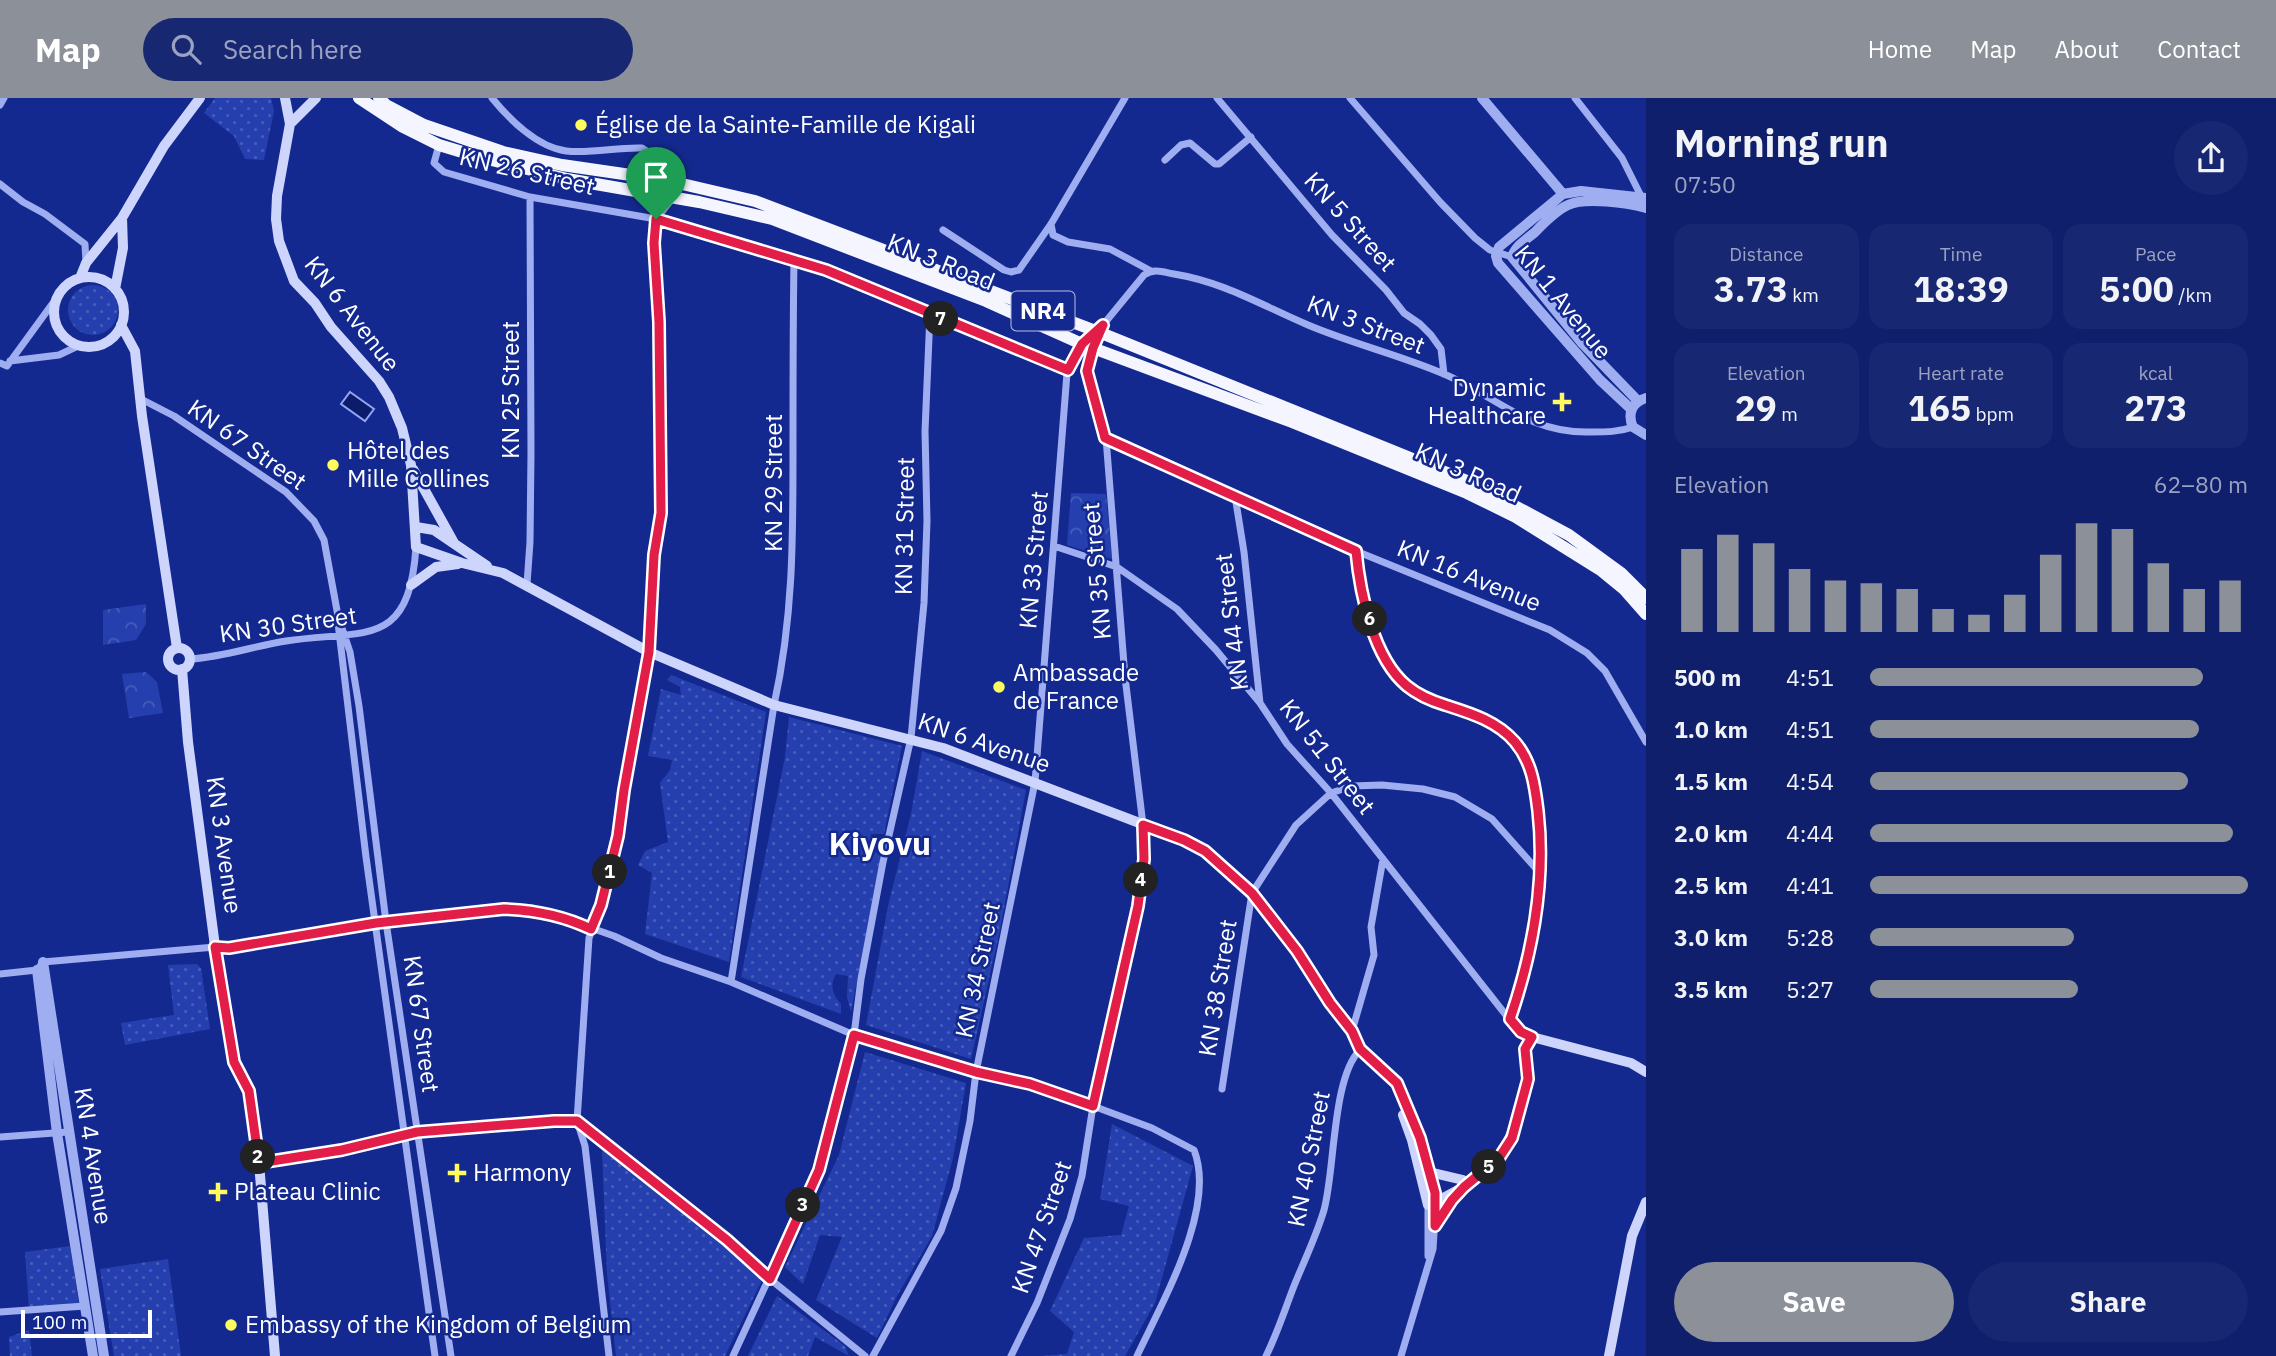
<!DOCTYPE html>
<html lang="en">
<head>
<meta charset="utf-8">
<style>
  :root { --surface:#0f1f6b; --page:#182771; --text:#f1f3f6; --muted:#9ba2c1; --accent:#8c9099 }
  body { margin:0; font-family:"IBM Plex Sans",sans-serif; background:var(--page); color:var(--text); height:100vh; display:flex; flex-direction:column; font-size:26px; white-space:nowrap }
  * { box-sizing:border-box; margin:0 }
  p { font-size:23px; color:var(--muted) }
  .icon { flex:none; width:38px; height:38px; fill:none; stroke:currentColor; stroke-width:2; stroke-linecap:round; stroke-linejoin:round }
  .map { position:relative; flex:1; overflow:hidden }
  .panel { display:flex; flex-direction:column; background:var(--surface); width:630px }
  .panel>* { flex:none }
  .scale { position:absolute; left:21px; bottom:18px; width:131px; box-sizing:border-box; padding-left:7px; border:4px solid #fff; border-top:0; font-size:19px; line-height:24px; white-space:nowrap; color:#fff; -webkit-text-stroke:5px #14298f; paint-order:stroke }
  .pin { position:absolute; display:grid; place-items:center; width:60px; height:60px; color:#fff; margin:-72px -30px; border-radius:50% 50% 50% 0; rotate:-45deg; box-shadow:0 0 7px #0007 }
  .pin .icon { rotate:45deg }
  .km { position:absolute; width:35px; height:35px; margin:-18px; border-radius:50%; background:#222; color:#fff; font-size:19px; line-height:35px; text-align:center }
  .round { display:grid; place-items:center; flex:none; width:74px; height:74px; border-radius:37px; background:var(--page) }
  .overview { display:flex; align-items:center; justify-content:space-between; height:119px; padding:0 28px }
  h1 { font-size:38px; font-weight:700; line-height:52px }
  .stats { display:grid; grid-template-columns:repeat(3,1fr); gap:10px; height:119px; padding:7px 28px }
  .stats div { display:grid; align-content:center; border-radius:18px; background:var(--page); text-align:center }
  .stats b { font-size:35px; font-weight:700 }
  .stats small { font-size:19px; font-weight:400 }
  .stats p { font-size:19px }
  .chart { height:196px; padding:14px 28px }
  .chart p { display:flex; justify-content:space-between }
  .chart svg { width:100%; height:126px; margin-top:7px; stroke:var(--accent); stroke-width:6 }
  .button { display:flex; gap:14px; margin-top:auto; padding:14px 28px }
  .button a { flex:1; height:80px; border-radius:42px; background:var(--accent); color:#fff; font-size:28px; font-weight:700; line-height:80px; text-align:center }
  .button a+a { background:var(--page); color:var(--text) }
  ul { padding:0 28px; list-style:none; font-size:23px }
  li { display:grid; grid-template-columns:112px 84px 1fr; align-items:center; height:52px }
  li i { height:18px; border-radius:9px; background:var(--accent) }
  header { display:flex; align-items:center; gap:42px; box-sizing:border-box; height:98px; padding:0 35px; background:var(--accent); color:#fff }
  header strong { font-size:33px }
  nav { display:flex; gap:38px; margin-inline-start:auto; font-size:24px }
  .search { width:490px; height:63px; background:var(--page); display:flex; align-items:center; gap:18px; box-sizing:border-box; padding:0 24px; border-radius:38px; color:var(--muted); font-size:26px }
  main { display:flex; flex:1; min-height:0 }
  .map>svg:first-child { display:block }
  .grass { fill:url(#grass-dots) }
  .park { fill:url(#park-crowns) }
  .water { fill:#0c1c6b; stroke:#90a5f4; stroke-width:2 }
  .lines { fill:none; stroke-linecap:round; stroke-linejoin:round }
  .minor { stroke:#9faef1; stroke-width:7 }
  .tertiary { stroke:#9faef1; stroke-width:10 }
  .secondary { stroke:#cdd5fc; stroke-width:10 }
  .trunk { stroke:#f4f5ff; stroke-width:12 }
  .route-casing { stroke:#fff; stroke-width:14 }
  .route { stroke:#e11d48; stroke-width:9 }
  .poi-dot { fill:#fffa5e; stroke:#14298f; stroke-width:2.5 }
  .labels { text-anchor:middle; stroke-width:5; stroke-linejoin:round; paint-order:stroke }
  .shield { fill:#14298f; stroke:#b8bfdd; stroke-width:2 }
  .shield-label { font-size:23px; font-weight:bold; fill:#fff }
  .poi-label { font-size:24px; fill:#fff; stroke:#14298f; text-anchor:start }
  .street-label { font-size:24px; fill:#fff; stroke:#14298f }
  .district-label { font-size:32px; font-weight:bold; fill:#fff; stroke:#14298f }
</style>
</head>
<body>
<header>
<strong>Map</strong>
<div class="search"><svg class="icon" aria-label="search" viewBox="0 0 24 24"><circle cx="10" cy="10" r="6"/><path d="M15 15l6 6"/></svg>Search here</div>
<nav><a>Home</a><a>Map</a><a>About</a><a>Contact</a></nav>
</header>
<main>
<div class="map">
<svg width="1646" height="1258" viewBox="0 0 1646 1258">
  <defs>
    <pattern id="grass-dots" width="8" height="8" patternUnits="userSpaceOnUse" patternTransform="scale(1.75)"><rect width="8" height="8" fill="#2540ae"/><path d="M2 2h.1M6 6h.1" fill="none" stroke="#465dba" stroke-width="1.8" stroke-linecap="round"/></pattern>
    <pattern id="park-crowns" width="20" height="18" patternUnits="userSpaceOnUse" patternTransform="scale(1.75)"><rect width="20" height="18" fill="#2540ae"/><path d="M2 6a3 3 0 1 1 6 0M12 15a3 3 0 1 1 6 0" fill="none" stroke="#465dba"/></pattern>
  </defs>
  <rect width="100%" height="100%" fill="#14298f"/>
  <path class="grass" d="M215 0H271L274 13 264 62 245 61 234 38 204 15Z
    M68 212a25 25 0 1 1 50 0a25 25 0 1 1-50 0Z
    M671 577 766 614 729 864 645 836 652 775 638 767 645 753 668 744 660 685 670 672 672 662 648 658 661 591 681 597 680 589 667 582Z
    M789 619 902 648 884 736H871L870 751 881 757 851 914 847 899 848 878 836 876C829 888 833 897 841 906V916L741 879 785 659Z
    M922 653 1026 692 1000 832 971 961 866 927 888 808 911 716Z
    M197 866 201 870 210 931 125 947 121 925 174 917 168 867Z
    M865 954 966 985 953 1060 932 1138 897 1198 877 1240 816 1202 842 1139 820 1137 803 1186 785 1169 839 1057Z
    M1112 1026 1193 1068 1155 1205 1125 1258H1040L1067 1256 1074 1234 1050 1213 1084 1140 1121 1137 1129 1108 1100 1101Z
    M602 1052 724 1149 762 1182 725 1258H616L607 1176Z
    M70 1148 79 1206 29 1211 25 1154Z
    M168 1161 181 1258H114L100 1171Z
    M777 1198 845 1248 849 1258 815 1239 808 1258H748Z
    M29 1232 32 1258H10L9 1239Z"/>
  <path class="park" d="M1071 395 1106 396 1112 461 1067 447Z
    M146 506V526L136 542 103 547V512Z
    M146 574 157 584 163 615 129 620 122 576Z"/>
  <path class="water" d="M350 294 374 311 365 323 341 306Z"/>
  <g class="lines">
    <path class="minor" d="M492 0C509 21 537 49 566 53 591 56 617 49 642 50 666 64 663 77 672 101L656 121 654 145 659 224 661 415 654 457 649 554 624 692 618 738 601 808 589 840 577 1023 585 1048 609 1258
      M1217 0 1332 137 1386 192 1404 215 1420 226 1431 237 1441 251 1444 276
      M1350 0 1440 104 1475 140 1490 152 1512 159
      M1575 0 1622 60 1643 102
      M0 7 4 0
      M439 47 434 65 444 74 530 99 656 121 812 168 1068 272
      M1165 62 1181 47 1190 45 1215 66H1219L1251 39
      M0 86 23 104 45 116 85 146 86 165
      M1051 126 1053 137 1068 144 1110 151 1151 173
      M943 132 1004 172 1011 174 1019 172 1051 126 1125 0
      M10 263 59 257 80 247
      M0 265 7 268 58 198
      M141 301 174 318 286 394 314 423 324 442 338 518 350 554 359 608 386 824 451 1258
      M1106 340 1356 453 1550 532 1587 555 1605 573 1646 644
      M1235 398 1244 454 1260 605
      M1054 448 1117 469 1177 511 1216 552 1260 605 1287 646 1331 695 1509 921 1521 934 1532 939
      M1356 453C1360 495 1373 560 1407 588 1418 597 1432 603 1445 607 1470 616 1497 623 1515 644 1548 683 1545 775 1536 824 1530 857 1520 890 1509 921
      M527 486 530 444 531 355 530 99
      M338 525 366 759 435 1258
      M191 561C223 559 254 548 286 543 365 531 409 552 416 449
      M0 876 37 872 43 864 215 849 229 850 376 825 483 813 524 812 557 818 614 838 661 860 731 884 854 937 976 974 1030 986 1093 1008 1152 1030 1194 1052C1217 1110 1162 1204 1137 1258
      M731 884 774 607C794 517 793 434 793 343 793 282 793 222 794 162
      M1352 933 1374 857 1371 829 1383 761
      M1222 991 1252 795 1296 727 1331 695 1352 688 1382 687 1423 691 1455 699 1492 721 1540 775
      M0 1039 68 1034
      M259 1065 342 1052 417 1034 554 1022 577 1023 727 1142 770 1181 865 1258
      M1428 1158V1107
      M0 1214 85 1208
      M733 1258 819 1072 831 1033 854 937 861 881 883 764 911 640 924 505 927 423 925 333 930 216
      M873 1258 941 1133 956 1090 970 1023 976 974 1035 684 1067 275 1082 246 1103 227 1144 177C1154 170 1163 174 1174 176 1224 184 1263 208 1308 227 1353 246 1400 257 1444 276 1498 299 1528 336 1591 334 1606 334 1619 334 1633 329
      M1011 1258 1037 1205 1070 1121 1082 1078 1093 1008 1138 808 1144 761 1143 727 1125 579 1106 340 1087 273 1093 250 1101 234
      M1266 1258C1277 1236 1285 1211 1294 1188 1304 1163 1316 1139 1324 1112 1335 1073 1332 979 1360 952
      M1401 1258 1433 1151 1436 1104"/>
    <path class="tertiary" d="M1482 0 1563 96
      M1646 300C1632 304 1627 316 1633 329L1646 337
      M1638 303 1582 245 1512 159C1515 149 1525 142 1534 135 1544 125 1555 113 1568 107 1586 99 1627 105 1646 110
      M1631 311 1600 282 1498 165 1496 158 1499 149 1563 96 1581 93 1646 100
      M43 864 104 1258
      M37 872 57 1035 93 1258"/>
    <path class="secondary" d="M285 0 290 26 277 98 276 121 279 143 294 183 315 205 331 229 379 283 389 299 402 330 411 367 416 449 462 465 503 475 649 554 774 607 943 650 1184 742 1205 753 1252 795 1297 853 1330 904 1352 933 1360 952 1397 985 1420 1040 1436 1104
      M290 26 316 0
      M54 214a35 35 0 1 1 70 0a35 35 0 1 1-70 0Z
      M80 180 86 165 122 120 164 48 200 0
      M115 191 123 150 122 120
      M121 227 135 253 142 318 177 550
      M413 371 454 445
      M416 429 434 432 487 468
      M411 487 436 469 458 466
      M168 561a11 11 0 1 1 22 0a11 11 0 1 1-22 0Z
      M182 571 188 644 218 871 234 964 249 993 259 1065 275 1258
      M1403 1017 1412 1042 1428 1107C1478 1085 1508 1062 1521 1008 1523 999 1527 990 1527 981 1528 962 1522 957 1532 939L1631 965 1646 974
      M1429 1074 1463 1082
      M1435 1128 1457 1096
      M1609 1258 1632 1138 1646 1104"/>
    <path class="trunk" d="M359 0 403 29 439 47 472 57 567 81 699 104 772 121 986 203 1082 246 1292 324 1467 395 1514 418 1602 473 1624 491 1646 516
      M379 0 386 7 424 27 503 54 562 67 665 82 755 103 1101 235 1472 385 1569 437 1621 475 1646 500"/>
  </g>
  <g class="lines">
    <defs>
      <path id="route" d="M656 121 826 172 1068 272 1082 246 1103 227 1093 250 1087 273 1105 340 1356 453C1360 495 1373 560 1407 588 1418 597 1432 603 1445 607 1470 615 1497 623 1515 644 1532 664 1535 688 1538 713 1546 784 1533 854 1510 921L1521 934 1532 939 1525 951 1528 981 1512 1040 1499 1060 1464 1089 1452 1102 1435 1128V1095L1420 1040 1397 985 1360 951 1352 933 1330 905 1297 853 1252 795 1205 753 1184 742 1143 727 1144 761 1138 808 1093 1008 1030 986 976 974 854 937 819 1072 770 1181 727 1142 577 1023H554L417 1034 342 1052 259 1065 249 993 234 964 215 849 229 850 376 825 504 811C535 812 564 818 591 831L601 807 618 738 624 692 649 554 654 457 661 415 659 224 654 145Z"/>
    </defs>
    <use href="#route" class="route-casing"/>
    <use href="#route" class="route"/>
  </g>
  <g class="poi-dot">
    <circle cx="581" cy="27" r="7"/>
    <path d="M1558.5 293.5h7v7h7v7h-7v7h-7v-7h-7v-7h7z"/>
    <circle cx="333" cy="367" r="7"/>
    <circle cx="999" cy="589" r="7"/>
    <path d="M453.5 1064.5h7v7h7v7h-7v7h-7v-7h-7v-7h7z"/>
    <path d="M214.5 1083.5h7v7h7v7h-7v7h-7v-7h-7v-7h7z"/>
    <circle cx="231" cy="1227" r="7"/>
  </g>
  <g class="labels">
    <rect class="shield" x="1011.5" y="193.5" width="63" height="39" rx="5"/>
    <g class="shield-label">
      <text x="1043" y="221">NR4</text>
    </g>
    <g class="poi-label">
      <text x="595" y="35">Église de la Sainte-Famille de Kigali</text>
      <text x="1546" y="298" text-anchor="end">Dynamic<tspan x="1546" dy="28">Healthcare</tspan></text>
      <text x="347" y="361">Hôtel des<tspan x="347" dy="28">Mille Collines</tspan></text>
      <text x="1013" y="583">Ambassade<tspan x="1013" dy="28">de France</tspan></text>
      <text x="473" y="1083">Harmony</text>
      <text x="234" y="1102">Plateau Clinic</text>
      <text x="245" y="1235">Embassy of the Kingdom of Belgium</text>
    </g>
    <g class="street-label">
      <text transform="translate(527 74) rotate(13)" y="8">KN 26 Street</text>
      <text transform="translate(1350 124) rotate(48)" y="8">KN 5 Street</text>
      <text transform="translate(941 164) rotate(22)" y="8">KN 3 Road</text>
      <text transform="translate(1563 204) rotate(51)" y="8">KN 1 Avenue</text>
      <text transform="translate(352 216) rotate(52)" y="8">KN 6 Avenue</text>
      <text transform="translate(1366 227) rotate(21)" y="8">KN 3 Street</text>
      <text transform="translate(511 292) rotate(-90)" y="8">KN 25 Street</text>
      <text transform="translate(247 347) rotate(35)" y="8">KN 67 Street</text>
      <text transform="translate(1468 375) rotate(24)" y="8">KN 3 Road</text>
      <text transform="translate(774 385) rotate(-90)" y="8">KN 29 Street</text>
      <text transform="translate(905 428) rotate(-89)" y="8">KN 31 Street</text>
      <text transform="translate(1034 462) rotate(-85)" y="8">KN 33 Street</text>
      <text transform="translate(1097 473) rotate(-95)" y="8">KN 35 Street</text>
      <text transform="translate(1469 478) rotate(22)" y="8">KN 16 Avenue</text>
      <text transform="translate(1232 524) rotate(-97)" y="8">KN 44 Street</text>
      <text transform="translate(288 527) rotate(-8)" y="8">KN 30 Street</text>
      <text transform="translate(984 645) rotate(19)" y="8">KN 6 Avenue</text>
      <text transform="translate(1327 659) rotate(52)" y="8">KN 51 Street</text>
      <text transform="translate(224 747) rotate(82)" y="8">KN 3 Avenue</text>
      <text transform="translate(978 872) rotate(-78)" y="8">KN 34 Street</text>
      <text transform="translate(1218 890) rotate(-81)" y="8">KN 38 Street</text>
      <text transform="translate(421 926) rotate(82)" y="8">KN 67 Street</text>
      <text transform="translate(93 1058) rotate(81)" y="8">KN 4 Avenue</text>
      <text transform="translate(1309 1061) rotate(-79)" y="8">KN 40 Street</text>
      <text transform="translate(1042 1129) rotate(-71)" y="8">KN 47 Street</text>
    </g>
    <g class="district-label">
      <text x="880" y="757">Kiyovu</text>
    </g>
  </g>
</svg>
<div class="scale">100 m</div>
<div class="pin" style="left:656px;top:121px;background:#1e9e55"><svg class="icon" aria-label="arrive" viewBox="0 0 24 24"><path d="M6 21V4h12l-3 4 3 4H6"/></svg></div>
<b class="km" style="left:610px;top:774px">1</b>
<b class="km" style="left:258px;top:1059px">2</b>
<b class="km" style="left:803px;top:1107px">3</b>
<b class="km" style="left:1141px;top:782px">4</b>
<b class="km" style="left:1489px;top:1069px">5</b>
<b class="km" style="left:1370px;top:521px">6</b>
<b class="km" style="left:941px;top:221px">7</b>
</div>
<section class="panel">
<div class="overview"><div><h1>Morning run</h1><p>07:50</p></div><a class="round"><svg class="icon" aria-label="share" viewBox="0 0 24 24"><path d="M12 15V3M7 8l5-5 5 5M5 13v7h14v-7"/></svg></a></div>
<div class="stats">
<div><p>Distance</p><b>3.73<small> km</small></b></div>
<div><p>Time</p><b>18:39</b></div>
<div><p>Pace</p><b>5:00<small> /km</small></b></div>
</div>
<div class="stats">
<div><p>Elevation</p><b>29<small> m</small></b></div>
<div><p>Heart rate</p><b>165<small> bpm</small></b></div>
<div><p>kcal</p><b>273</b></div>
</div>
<div class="chart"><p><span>Elevation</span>62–80 m</p>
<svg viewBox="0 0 160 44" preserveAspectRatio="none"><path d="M5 44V15M15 44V10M25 44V13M35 44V22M45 44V26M55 44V27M65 44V29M75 44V36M85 44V38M95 44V31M105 44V17M115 44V6M125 44V8M135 44V20M145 44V29M155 44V26"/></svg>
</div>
<ul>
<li><b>500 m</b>4:51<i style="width:88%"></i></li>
<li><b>1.0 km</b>4:51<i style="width:87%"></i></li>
<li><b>1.5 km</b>4:54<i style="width:84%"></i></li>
<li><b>2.0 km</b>4:44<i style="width:96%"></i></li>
<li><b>2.5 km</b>4:41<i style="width:100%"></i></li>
<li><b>3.0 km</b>5:28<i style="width:54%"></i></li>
<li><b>3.5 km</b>5:27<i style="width:55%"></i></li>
</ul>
<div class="button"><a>Save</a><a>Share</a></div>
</section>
</main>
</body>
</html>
